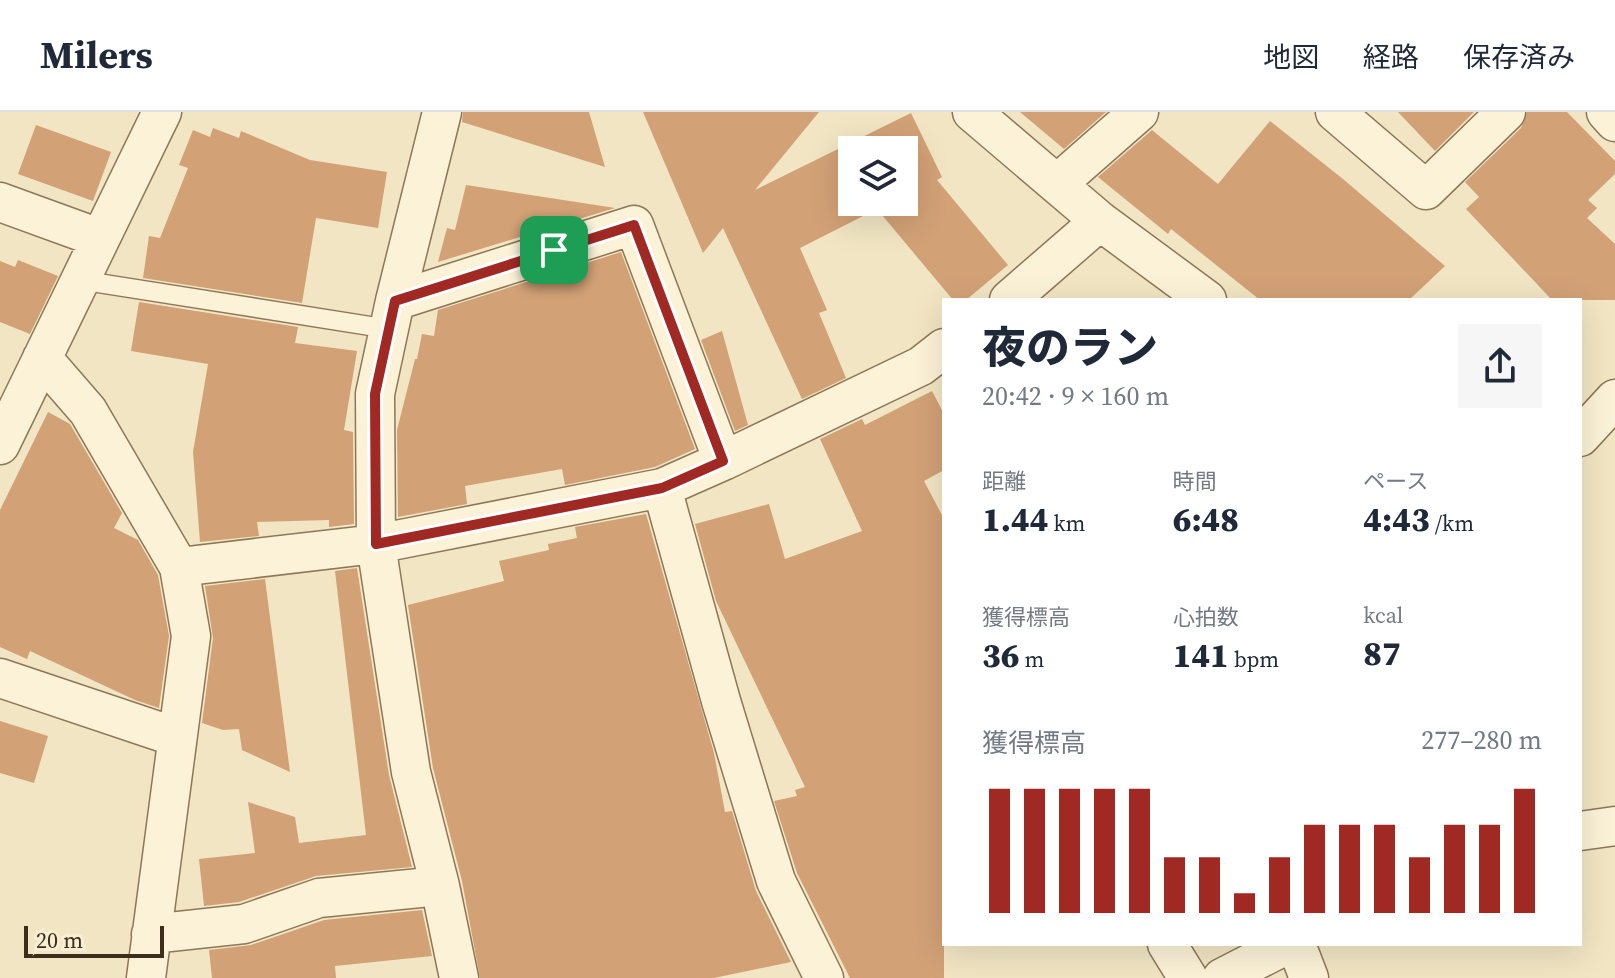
<!DOCTYPE html>
<html lang="ja">
<head>
<meta charset="utf-8">
<style>
  :root { --surface:#fff; --page:#f6f6f7; --text:#1f2937; --muted:#747a83; --line:#e0e1e3; --accent:#a02924 }
  body { margin:0; font-family:"Source Serif 4","Noto Sans JP",serif; background:var(--page); color:var(--text); height:100vh; display:flex; flex-direction:column; font-size:30px; white-space:nowrap }
  * { box-sizing:border-box; margin:0 }
  p { font-size:26px; color:var(--muted) }
  .icon { flex:none; width:44px; height:44px; fill:none; stroke:currentColor; stroke-width:2; stroke-linecap:round; stroke-linejoin:round }
  .map { position:relative; flex:1; overflow:hidden }
  .side { position:absolute; left:942px; top:186px; width:640px; height:648px; display:flex; flex-direction:column; background:var(--surface); border-radius:0px; box-shadow:0 8px 32px #0002 }
  .side>* { flex:none }
  .controls { position:absolute; left:838px; top:24px; display:grid; gap:16px }
  .controls a { display:grid; place-items:center; width:80px; height:80px; border-radius:0px; background:var(--surface); box-shadow:0 8px 32px #0002; font-size:40px }
  .scale { position:absolute; left:24px; bottom:20px; width:140px; box-sizing:border-box; padding-left:8px; border:4px solid #3c2d1d; border-top:0; font-size:22px; line-height:28px; white-space:nowrap; color:#3c2d1d; -webkit-text-stroke:6px #f8efd3; paint-order:stroke }
  .pin { position:absolute; display:grid; place-items:center; width:68px; height:68px; color:#fff; margin:-34px; border-radius:16px; box-shadow:0 4px 12px #0006 }
  .round { display:grid; place-items:center; flex:none; width:84px; height:84px; border-radius:0px; background:var(--page) }
  .headline { display:flex; align-items:center; justify-content:space-between; height:136px; padding:0 40px }
  h1 { font-size:44px; font-weight:800; line-height:60px }
  .stats { display:grid; grid-template-columns:repeat(3,1fr); gap:12px; height:136px; padding:8px 40px }
  .stats div { display:grid; align-content:center }
  .stats b { font-size:34px; font-weight:800 }
  .stats small { font-size:22px; font-weight:400 }
  .stats p { font-size:22px }
  .chart { height:224px; padding:16px 40px }
  .chart p { display:flex; justify-content:space-between }
  .chart svg { width:100%; height:144px; margin-top:8px; stroke:var(--accent); stroke-width:6 }
  header { display:flex; align-items:center; gap:48px; box-sizing:border-box; height:112px; padding:0 40px; background:var(--surface); border-bottom:2px solid var(--line) }
  header strong { font-size:38px }
  nav { display:flex; gap:44px; margin-inline-start:auto; font-size:28px }
  .map>svg:first-child { display:block }
  .building { fill:#d2a176; fill-rule:evenodd }
  .lines { fill:none; stroke-linecap:round; stroke-linejoin:round }
  .lane-casing { stroke:#8d7758; stroke-width:21 }
  .street-casing { stroke:#8d7758; stroke-width:41 }
  .lane { stroke:#fbf2d7; stroke-width:18 }
  .street { stroke:#fbf2d7; stroke-width:38 }
  .route-casing { stroke:#fff; stroke-width:16 }
  .route { stroke:#a02924; stroke-width:10 }
</style>
</head>
<body>
<header>
<strong>Milers</strong>
<nav><a>地図</a><a>経路</a><a>保存済み</a></nav>
</header>
<div class="map">
<svg width="1615" height="866" viewBox="0 0 1615 866">
  <rect width="100%" height="100%" fill="#f1e5c3"/>
  <path class="building" d="M463 0H589L605 55 462 10Z
    M643 0H819L755 78 911 1 942 65 937 68 1008 153 966 188H953L877 97 800 136 827 198 819 201 846 266 802 287 723 116 703 141ZM852 38H904V90H852Z
    M1020 0H1106L1064 37Z
    M1398 0H1474L1435 39Z
    M1527 0H1567L1615 49V62L1588 88 1597 96 1587 106 1615 132V188H1552L1466 97 1479 85 1465 70 1521 16Z
    M1270 9 1343 67 1445 154 1409 188H1260L1171 117 1168 122 1098 65 1152 18 1218 72Z
    M36 13 111 40 93 89 18 62Z
    M213 16 239 26 241 19 310 48 387 60 378 116 316 106 302 191 143 166 149 124 160 126 188 56 179 53 193 18 210 25Z
    M466 73 615 96 438 150 447 116 455 118Z
    M621 140 695 337 655 355 565 373 562 357 465 374 467 392 398 405 397 318 415 247H417L422 222 434 224 438 198Z
    M18 148 58 164 30 222 0 210V149L15 155Z
    M139 190 298 215 295 231 357 239 344 318 353 320 354 412 329 415V408L257 410 259 424 200 430 193 340 208 252 131 239Z
    M722 219 748 313 735 319 701 228Z
    M932 279 944 302V358L924 369 944 407V866H850L797 761 774 689 797 684 795 678 805 675 716 489 695 412 769 392 785 447 862 419 820 327 862 307 865 313Z
    M48 300 70 312 122 401 114 416 138 428 158 463 169 524 159 596 135 588 30 539 27 547 0 535V398Z
    M646 402 714 641 725 700 732 699 756 779 791 850 714 866H480L462 769 433 656 408 493 504 469 499 449 549 438 548 432 577 426 575 415Z
    M357 456 389 663 412 755 316 764 239 790 204 794 199 747 255 741 248 690 295 705 299 731 366 723 335 459Z
    M265 467 290 660 242 638 239 617 223 618 202 611 213 526 205 474Z
    M0 609 48 624 34 671 0 661Z
    M422 798 432 844 335 854 336 866H212L209 838 251 833 324 808Z"/>
  <g class="lines">
    <defs>
      <path id="lane" d="M79 168 389 217"/>
      <path id="street" d="M442 0 395 189 375 282 376 432 411 660 440 774 459 866
        M972 0 1100 109 1207 188
        M1335 0 1426 78 1506 0
        M1606 0 1615 10
        M1057 72 1139 0
        M0 90 99 126
        M1009 188 1100 109
        M395 189 634 113 723 349
        M42 246 88 299 179 455 191 524 146 866
        M1580 325 1615 287
        M0 333 162 0
        M662 376 721 589 776 769 824 866
        M179 455 376 432 662 376 723 349 921 254 944 236
        M0 566 176 625
        M1580 719 1615 714
        M151 822 244 812 319 786 440 774
        M1167 832 1188 866
        M1296 832 1309 866
        M1222 866 1288 832"/>
    </defs>
    <use href="#lane" class="lane-casing"/>
    <use href="#street" class="street-casing"/>
    <use href="#lane" class="lane"/>
    <use href="#street" class="street"/>
  </g>
  <g class="lines">
    <defs>
      <path id="route" d="M634 113 723 349 662 376 376 432 375 282 395 189Z"/>
    </defs>
    <use href="#route" class="route-casing"/>
    <use href="#route" class="route"/>
  </g>
</svg>
<div class="controls">
<a><svg class="icon" aria-label="layers" viewBox="0 0 24 24"><path d="M12 4l9 5-9 5-9-5zM3 14l9 5 9-5"/></svg></a>
</div>
<div class="scale">20 m</div>
<div class="pin" style="left:554px;top:138px;background:#1e9e55"><svg class="icon" aria-label="arrive" viewBox="0 0 24 24"><path d="M6 21V4h12l-3 4 3 4H6"/></svg></div>
<section class="side">
<div class="headline"><div><h1>夜のラン</h1><p>20:42 · 9 × 160 m</p></div><a class="round"><svg class="icon" aria-label="share" viewBox="0 0 24 24"><path d="M12 15V3M7 8l5-5 5 5M5 13v7h14v-7"/></svg></a></div>
<div class="stats">
<div><p>距離</p><b>1.44<small> km</small></b></div>
<div><p>時間</p><b>6:48</b></div>
<div><p>ペース</p><b>4:43<small> /km</small></b></div>
</div>
<div class="stats">
<div><p>獲得標高</p><b>36<small> m</small></b></div>
<div><p>心拍数</p><b>141<small> bpm</small></b></div>
<div><p>kcal</p><b>87</b></div>
</div>
<div class="chart"><p><span>獲得標高</span>277–280 m</p>
<svg viewBox="0 0 160 44" preserveAspectRatio="none"><path d="M5 44V6M15 44V6M25 44V6M35 44V6M45 44V6M55 44V27M65 44V27M75 44V38M85 44V27M95 44V17M105 44V17M115 44V17M125 44V27M135 44V17M145 44V17M155 44V6"/></svg>
</div>
</section>
</div>
</body>
</html>
